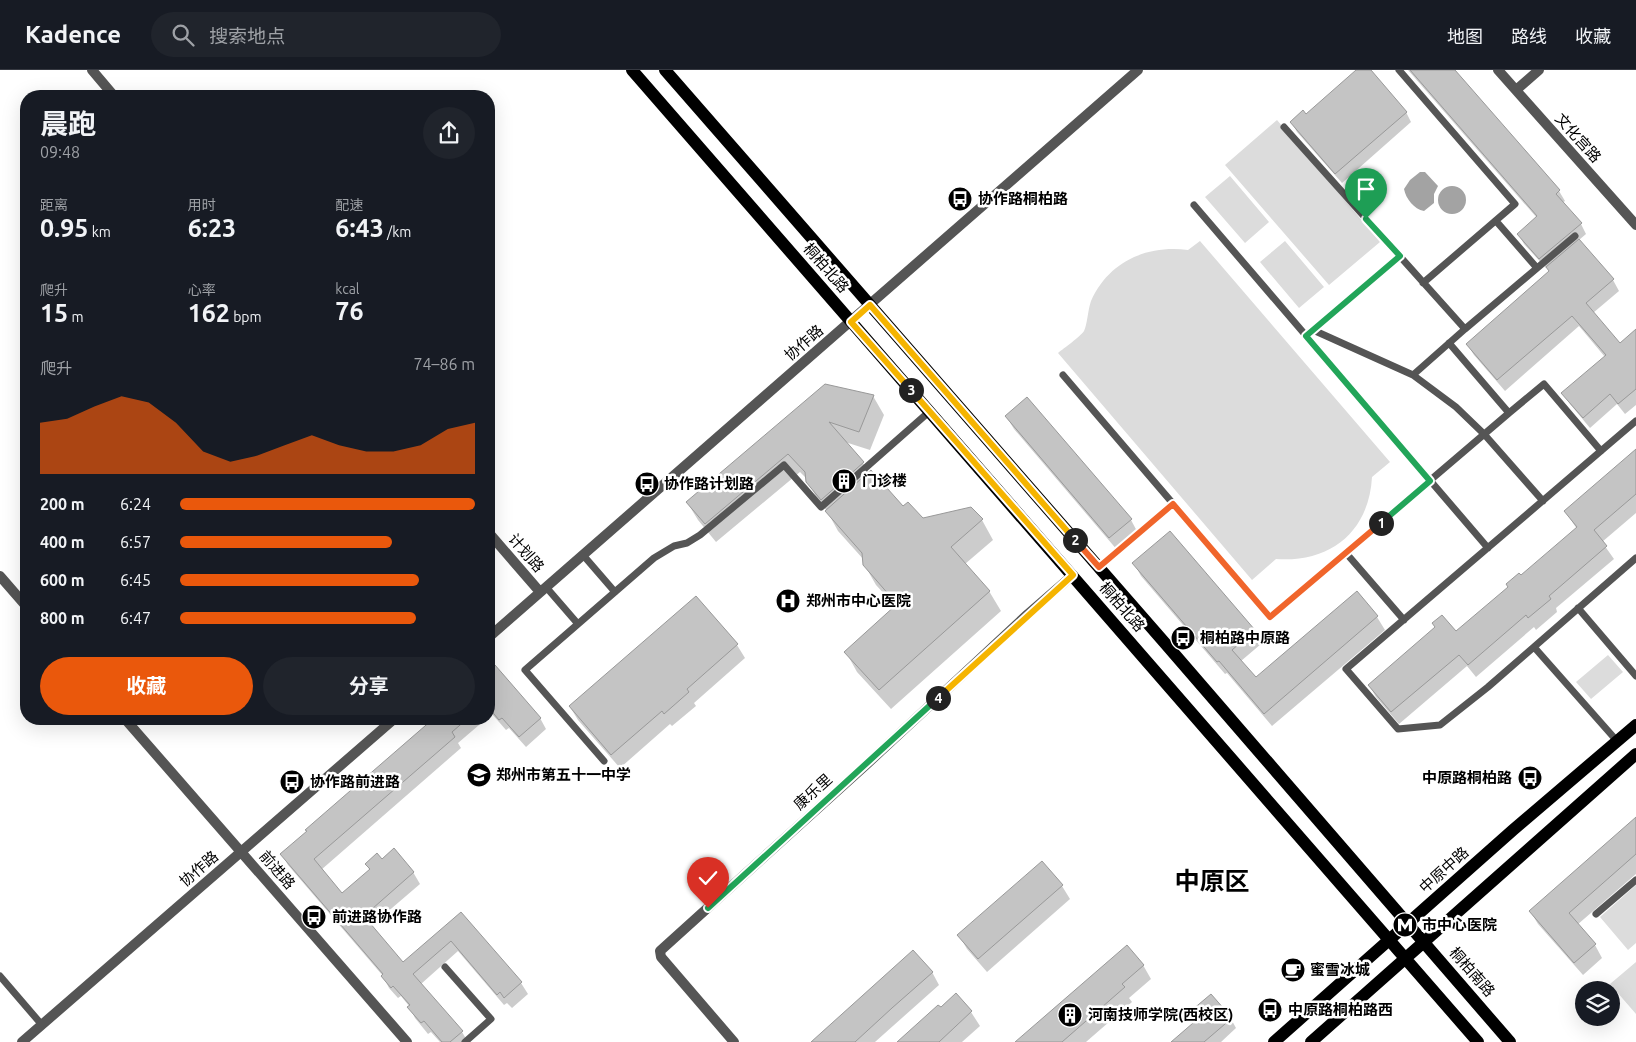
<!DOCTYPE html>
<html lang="zh">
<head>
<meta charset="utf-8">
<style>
  :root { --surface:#171b24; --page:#20242c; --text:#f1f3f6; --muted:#9ea1a6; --line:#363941; --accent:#ea580c }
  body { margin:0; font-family:Ubuntu,"Noto Sans SC",sans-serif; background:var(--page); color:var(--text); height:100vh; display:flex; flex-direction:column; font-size:19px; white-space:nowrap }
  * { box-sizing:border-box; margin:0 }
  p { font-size:16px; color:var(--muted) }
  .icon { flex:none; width:28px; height:28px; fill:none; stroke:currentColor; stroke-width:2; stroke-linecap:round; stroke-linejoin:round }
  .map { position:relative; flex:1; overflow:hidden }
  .sheet { position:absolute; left:20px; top:20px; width:475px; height:635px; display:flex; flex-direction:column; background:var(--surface); border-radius:20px; box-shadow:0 5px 20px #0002 }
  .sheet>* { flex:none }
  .tools { position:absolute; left:1575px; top:911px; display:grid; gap:10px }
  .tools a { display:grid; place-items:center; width:45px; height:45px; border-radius:50%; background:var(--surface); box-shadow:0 5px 20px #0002; font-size:25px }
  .pin { position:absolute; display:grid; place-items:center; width:42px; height:42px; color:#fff; margin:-51px -21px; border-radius:50% 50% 50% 0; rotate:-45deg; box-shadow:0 0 5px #0007 }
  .pin .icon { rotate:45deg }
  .km { position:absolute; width:25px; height:25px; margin:-12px; border-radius:50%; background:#222; color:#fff; font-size:14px; line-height:25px; text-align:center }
  .round { display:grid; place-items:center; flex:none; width:52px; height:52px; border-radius:26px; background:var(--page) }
  .headline { display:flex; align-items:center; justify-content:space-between; height:85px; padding:0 20px }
  h1 { font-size:28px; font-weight:700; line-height:38px }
  .metrics { display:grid; grid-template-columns:repeat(3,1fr); gap:8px; height:85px; padding:5px 20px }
  .metrics div { display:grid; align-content:center }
  .metrics b { font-size:25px; font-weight:700 }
  .metrics small { font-size:14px; font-weight:400 }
  .metrics p { font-size:14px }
  .chart { height:140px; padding:10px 20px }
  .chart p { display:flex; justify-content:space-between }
  .chart svg { width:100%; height:90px; margin-top:5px; fill:var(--accent); opacity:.7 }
  .button { display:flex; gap:10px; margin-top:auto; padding:10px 20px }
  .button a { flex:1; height:58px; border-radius:30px; background:var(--accent); color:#fff; font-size:20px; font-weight:700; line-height:58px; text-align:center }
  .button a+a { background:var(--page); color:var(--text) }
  ul { padding:0 20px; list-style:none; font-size:16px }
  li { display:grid; grid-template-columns:80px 60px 1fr; align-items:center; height:38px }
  li i { height:12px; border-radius:6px; background:var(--accent) }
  header { display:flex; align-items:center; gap:30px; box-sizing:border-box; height:70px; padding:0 25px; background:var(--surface); border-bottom:1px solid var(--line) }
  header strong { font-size:24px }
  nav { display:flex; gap:28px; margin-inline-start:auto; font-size:18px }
  .search { width:350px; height:45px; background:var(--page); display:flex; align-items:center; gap:12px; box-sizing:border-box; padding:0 18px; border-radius:28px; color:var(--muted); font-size:19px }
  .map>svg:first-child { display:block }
  .green { fill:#dcdcdc }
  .water { fill:#a3a3a3 }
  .shadow { fill:#0003 }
  .building { fill:#c4c4c4; stroke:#999 }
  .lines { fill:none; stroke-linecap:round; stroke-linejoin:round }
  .service { stroke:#555; stroke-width:7 }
  .minor { stroke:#555; stroke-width:10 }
  .tertiary { stroke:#555; stroke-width:10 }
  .primary { stroke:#000; stroke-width:12 }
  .split-1-casing { stroke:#fff; stroke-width:10 }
  .split-2-casing { stroke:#fff; stroke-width:10 }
  .split-3-casing { stroke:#fff; stroke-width:10 }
  .split-4-casing { stroke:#fff; stroke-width:10 }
  .split-5-casing { stroke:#fff; stroke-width:10 }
  .split-1 { stroke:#22a559; stroke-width:6 }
  .split-2 { stroke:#f0652b; stroke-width:6 }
  .split-3 { stroke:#f5b400; stroke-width:6 }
  .split-4 { stroke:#f5b400; stroke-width:6 }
  .split-5 { stroke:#22a559; stroke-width:6 }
  .labels { text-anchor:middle; stroke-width:5; stroke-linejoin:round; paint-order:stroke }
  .street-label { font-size:15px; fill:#000; stroke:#fff }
  .poi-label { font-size:15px; font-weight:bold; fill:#000; stroke:#fff; text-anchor:start }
  .town-label { font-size:25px; font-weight:bold; fill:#000; stroke:#fff }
</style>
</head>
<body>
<header>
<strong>Kadence</strong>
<div class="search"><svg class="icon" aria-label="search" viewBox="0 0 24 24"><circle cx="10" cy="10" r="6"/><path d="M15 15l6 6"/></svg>搜索地点</div>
<nav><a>地图</a><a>路线</a><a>收藏</a></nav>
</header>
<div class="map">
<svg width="1636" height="972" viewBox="0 0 1636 972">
  <rect width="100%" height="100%" fill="#fff"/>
  <path class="green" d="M1277 50 1380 172 1329 215 1225 95Z
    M1230 106 1269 152 1245 173 1205 127Z
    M1200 171 1390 392 1372 407C1369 462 1330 493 1276 489L1252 510 1058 283C1064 278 1080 267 1084 261 1087 256 1088 239 1091 231 1109 191 1147 175 1188 180Z
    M1285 171 1324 217 1299 238 1260 192Z
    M1608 585 1623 602 1591 629 1576 612Z
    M1636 815V873L1628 880 1600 847Z
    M1636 892V944L1610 914Z"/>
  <path class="water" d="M1420 102H1425L1438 116 1434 124V133L1424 141C1414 139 1406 129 1404 119L1410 110Z
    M1438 130a14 14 0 1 1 28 0a14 14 0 1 1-28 0Z"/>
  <path class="shadow" d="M1357 0H1369L1406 42 1411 52 1342 113 1297 62 1291 52 1306 45Z
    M1408 0H1453L1559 121 1565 131 1562 133 1581 154 1586 164 1579 170 1613 210 1619 221 1593 243 1620 274 1636 260V335L1625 344 1617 334 1590 358 1570 334 1563 323 1605 287 1579 256 1505 321 1474 285 1467 274 1550 202 1547 197 1546 198 1524 174 1518 164 1537 148Z
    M873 326 884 345 870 380 845 372 863 393 869 403 903 438 923 450 971 438 982 450 993 470 965 494 989 521 1001 541 891 639 857 602 846 582 896 537 876 515 864 494V490L838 461 827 441 818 431 807 409 800 402 716 472 698 450 687 432Z
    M1027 329 1131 450 1138 463 1118 481 1014 359 1006 346Z
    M1636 381V443L1602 472 1614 489 1556 538 1557 542 1536 560 1534 557 1476 607 1467 596 1399 654 1376 627 1369 615 1455 563 1577 459 1565 441Z
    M1134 493 1254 561 1261 574 1241 591 1256 609 1357 523 1377 547 1385 560 1272 656 1227 603 1225 604 1141 506Z
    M696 527 737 575 745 588 694 633 696 636 672 656 670 654 620 698 578 650 570 637Z
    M495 597 540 648 546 659 526 677 509 658 506 660 492 644 489 646V602Z
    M435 649H486L458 673 461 678 321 800 342 825 370 801 366 794 381 791 413 802 420 814 371 856 403 894 461 844 521 913 528 924 512 938 507 933 504 935 458 881 421 914 462 962 468 972H440L431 962 428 964 415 948 409 936 401 926 398 928 389 918 383 906 288 795 282 784 308 762 307 760Z
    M1636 749V804L1577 855 1595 875 1602 888 1583 905 1538 854 1530 841Z
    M1042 793 1062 816 1070 829 987 902 967 879 959 865Z
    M1143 895 1151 909 1129 928 1132 932 1086 972H1017Z
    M932 902 939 915 875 972H813Z
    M956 925 971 942 980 956 962 972H904Z
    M1188 945 1231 949 1236 958 1221 972H1173L1193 954Z"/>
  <path class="building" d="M1356 0H1371L1407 42 1335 104 1290 52 1303 40 1306 44Z
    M1410 0H1455L1560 120 1556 124 1582 153 1539 189 1517 164 1537 146Z
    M1579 169 1614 209 1586 233 1620 273 1636 259V319L1618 334 1610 324 1583 348 1561 323 1606 285 1572 246 1497 310 1466 274 1549 201 1546 197Z
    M825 314 874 325 859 362 829 352 864 392 821 430 806 412 805 402 788 384 705 454 686 432Z
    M1027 327 1132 449 1109 468 1005 346Z
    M1636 379V424L1594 460 1607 476 1549 526 1551 529 1528 548 1526 545 1468 595 1459 585 1391 642 1368 615 1435 557 1432 553 1442 545 1456 561 1508 517 1506 514 1519 503 1521 505 1577 457 1564 441Z
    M871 400 903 436 908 432 923 448 971 437 983 449 951 477 990 521 879 620 844 582 897 534 863 495 862 483 825 441Z
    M1170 461 1255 560 1232 580 1256 607 1357 521 1378 546 1264 644 1219 591 1217 592 1132 493Z
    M696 526 738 574 687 619 689 622 664 644 662 641 611 685 569 636Z
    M495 595 541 648 519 667 502 648 499 650 489 638V600Z
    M433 649H467L452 662 455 667 314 789 342 823 370 799 365 794 377 783 382 789 394 778 414 802 364 846 403 892 461 842 522 912 504 928 500 922 497 925 451 871 413 904 463 961 450 972H442L424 951 421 953 407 937 410 935 393 916 391 918 381 906 383 904 280 784 307 761 305 760Z
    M1636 747V784L1569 843 1596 874 1574 893 1529 841Z
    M1042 791 1063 815 978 889 957 865Z
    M1127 875 1144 895 1122 914 1125 917 1062 972H1015Z
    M913 880 933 902 892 938 855 972H811Z
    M956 923 972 941 939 972H897L938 935 941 937Z
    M1211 924 1232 948 1204 972H1171L1193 953 1186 945Z"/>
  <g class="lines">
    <path class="service" d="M1399 0 1515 134 1423 213
      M1284 57 1465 259 1413 305
      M1194 135 1488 478
      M1496 151 1537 198
      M1465 259 1575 166
      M1313 260 1413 305 1456 337 1484 364 1543 431
      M1310 262 1400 186
      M1063 305 1270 547 1509 343 1449 273
      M1509 343 1544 314 1601 381
      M1636 351 1346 599 1398 659 1440 655 1488 617 1636 488
      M1346 483 1404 550
      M583 485 615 522
      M1099 497 1173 434
      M546 517 578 554
      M1578 538 1636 606
      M1534 577 1617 671
      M604 691 525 600 654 488 674 476 687 473 700 465 784 395 821 437 930 341
      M1596 844 1636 810
      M445 897 491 949 465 972
      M0 906 42 955"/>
    <path class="minor" d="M92 0 114 26
      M489 463 540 522
      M0 506 26 536
      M489 567 1138 0
      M125 649 407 972
      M22 972 394 649
      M734 972 661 887 660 881 868 693 1028 544 1073 505"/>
    <path class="tertiary" d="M1498 0 1636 155
      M1516 20 1539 0"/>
    <path class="primary" d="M632 0 1478 972
      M665 0 1164 572 1510 972
      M1274 972 1513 760 1636 655
      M1311 972 1636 684"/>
  </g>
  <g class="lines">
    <defs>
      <path id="split-1" d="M1366 149 1400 186 1306 266 1430 411 1381 453"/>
      <path id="split-2" d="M1075 470 1099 497 1173 434 1270 547 1381 453"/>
      <path id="split-3" d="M911 320 851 252 870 235 1075 470"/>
      <path id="split-4" d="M911 320 1073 505 938 628"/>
      <path id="split-5" d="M708 838 938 628"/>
    </defs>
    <use href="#split-1" class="split-1-casing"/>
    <use href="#split-2" class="split-2-casing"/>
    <use href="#split-3" class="split-3-casing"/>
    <use href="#split-4" class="split-4-casing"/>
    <use href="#split-5" class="split-5-casing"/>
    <use href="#split-1" class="split-1"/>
    <use href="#split-2" class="split-2"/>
    <use href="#split-3" class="split-3"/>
    <use href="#split-4" class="split-4"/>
    <use href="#split-5" class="split-5"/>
  </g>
  <defs>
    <symbol id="bus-disc" viewBox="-11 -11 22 22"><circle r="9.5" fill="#000" stroke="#fff"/><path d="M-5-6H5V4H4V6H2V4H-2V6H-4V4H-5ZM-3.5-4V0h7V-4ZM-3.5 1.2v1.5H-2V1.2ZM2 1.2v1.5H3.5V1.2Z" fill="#fff"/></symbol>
    <symbol id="building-disc" viewBox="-11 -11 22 22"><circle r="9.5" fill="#000" stroke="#fff"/><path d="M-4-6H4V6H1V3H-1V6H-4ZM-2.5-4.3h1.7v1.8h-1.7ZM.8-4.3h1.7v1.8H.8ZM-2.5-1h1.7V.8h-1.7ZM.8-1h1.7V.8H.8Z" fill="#fff"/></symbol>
    <symbol id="hospital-disc" viewBox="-11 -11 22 22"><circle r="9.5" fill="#000" stroke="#fff"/><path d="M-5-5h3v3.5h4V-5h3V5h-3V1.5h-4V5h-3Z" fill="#fff"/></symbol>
    <symbol id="school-disc" viewBox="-11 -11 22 22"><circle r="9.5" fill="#000" stroke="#fff"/><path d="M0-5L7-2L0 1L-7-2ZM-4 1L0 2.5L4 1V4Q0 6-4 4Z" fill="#fff"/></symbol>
    <symbol id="metro-disc" viewBox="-11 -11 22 22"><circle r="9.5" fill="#000" stroke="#fff"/><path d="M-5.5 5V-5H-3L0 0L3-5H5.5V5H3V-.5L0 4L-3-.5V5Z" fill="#fff"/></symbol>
    <symbol id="cafe-disc" viewBox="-11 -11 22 22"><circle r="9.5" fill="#000" stroke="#fff"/><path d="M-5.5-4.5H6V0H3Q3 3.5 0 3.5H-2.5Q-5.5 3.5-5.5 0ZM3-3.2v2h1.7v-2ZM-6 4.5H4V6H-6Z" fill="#fff"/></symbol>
  </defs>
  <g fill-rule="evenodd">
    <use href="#bus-disc" x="946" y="115" width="28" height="28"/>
    <use href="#building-disc" x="830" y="397" width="28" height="28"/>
    <use href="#bus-disc" x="633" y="400" width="28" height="28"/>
    <use href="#hospital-disc" x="774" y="517" width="28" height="28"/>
    <use href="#bus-disc" x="1169" y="554" width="28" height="28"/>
    <use href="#school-disc" x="465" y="691" width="28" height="28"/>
    <use href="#bus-disc" x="1516" y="694" width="28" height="28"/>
    <use href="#bus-disc" x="278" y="698" width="28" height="28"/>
    <use href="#bus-disc" x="300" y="833" width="28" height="28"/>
    <use href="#metro-disc" x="1391" y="841" width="28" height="28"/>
    <use href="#cafe-disc" x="1279" y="886" width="28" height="28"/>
    <use href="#bus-disc" x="1256" y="926" width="28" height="28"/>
    <use href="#building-disc" x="1056" y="931" width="28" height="28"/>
  </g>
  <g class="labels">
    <g class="street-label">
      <text transform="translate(1578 68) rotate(48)" y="5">文化宫路</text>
      <text transform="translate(826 198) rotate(49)" y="5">桐柏北路</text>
      <text transform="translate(804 273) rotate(-41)" y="5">协作路</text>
      <text transform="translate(526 483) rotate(49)" y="5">计划路</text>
      <text transform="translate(1122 537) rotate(49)" y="5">桐柏北路</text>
      <text transform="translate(813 722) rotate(-42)" y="5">康乐里</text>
      <text transform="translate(199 799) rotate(-41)" y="5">协作路</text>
      <text transform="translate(277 800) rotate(49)" y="5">前进路</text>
      <text transform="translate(1444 800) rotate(-42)" y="5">中原中路</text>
      <text transform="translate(1472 902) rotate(49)" y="5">桐柏南路</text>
    </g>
    <g class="poi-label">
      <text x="978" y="134">协作路桐柏路</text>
      <text x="862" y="416">门诊楼</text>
      <text x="664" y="419">协作路计划路</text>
      <text x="806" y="536">郑州市中心医院</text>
      <text x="1200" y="573">桐柏路中原路</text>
      <text x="496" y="710">郑州市第五十一中学</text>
      <text x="1512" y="713" text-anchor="end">中原路桐柏路</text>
      <text x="310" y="717">协作路前进路</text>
      <text x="332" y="852">前进路协作路</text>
      <text x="1422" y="860">市中心医院</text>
      <text x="1310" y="905">蜜雪冰城</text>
      <text x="1288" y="945">中原路桐柏路西</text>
      <text x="1088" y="950">河南技师学院(西校区)</text>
    </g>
    <g class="town-label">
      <text x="1212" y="820">中原区</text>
    </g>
  </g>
</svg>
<div class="tools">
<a><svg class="icon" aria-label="layers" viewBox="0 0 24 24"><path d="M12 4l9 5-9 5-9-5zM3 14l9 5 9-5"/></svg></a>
</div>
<div class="pin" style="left:1366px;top:149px;background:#1e9e55"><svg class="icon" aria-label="arrive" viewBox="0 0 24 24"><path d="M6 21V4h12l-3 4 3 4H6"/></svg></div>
<div class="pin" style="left:708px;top:838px;background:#d93025"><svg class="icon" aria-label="check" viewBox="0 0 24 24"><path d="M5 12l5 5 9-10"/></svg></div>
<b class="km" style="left:1381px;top:453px">1</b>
<b class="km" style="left:1075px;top:470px">2</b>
<b class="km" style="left:911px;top:320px">3</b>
<b class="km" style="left:938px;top:628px">4</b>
<section class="sheet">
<div class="headline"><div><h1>晨跑</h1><p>09:48</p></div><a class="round"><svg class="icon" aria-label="share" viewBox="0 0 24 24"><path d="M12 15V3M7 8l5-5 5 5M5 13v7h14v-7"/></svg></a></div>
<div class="metrics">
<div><p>距离</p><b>0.95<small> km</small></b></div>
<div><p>用时</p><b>6:23</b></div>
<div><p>配速</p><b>6:43<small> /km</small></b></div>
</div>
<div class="metrics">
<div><p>爬升</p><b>15<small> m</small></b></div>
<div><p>心率</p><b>162<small> bpm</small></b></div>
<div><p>kcal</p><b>76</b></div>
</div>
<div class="chart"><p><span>爬升</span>74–86 m</p>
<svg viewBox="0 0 160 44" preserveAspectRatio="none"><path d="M0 44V19L10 17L20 11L30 6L40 9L50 19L60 33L70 38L80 35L90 30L100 25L110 30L120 33L130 33L140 30L150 22L160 19V44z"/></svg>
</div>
<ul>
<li><b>200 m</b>6:24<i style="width:100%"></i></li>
<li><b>400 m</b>6:57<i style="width:72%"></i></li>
<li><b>600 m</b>6:45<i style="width:81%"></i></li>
<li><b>800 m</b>6:47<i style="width:80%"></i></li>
</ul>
<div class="button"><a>收藏</a><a>分享</a></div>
</section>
</div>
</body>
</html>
